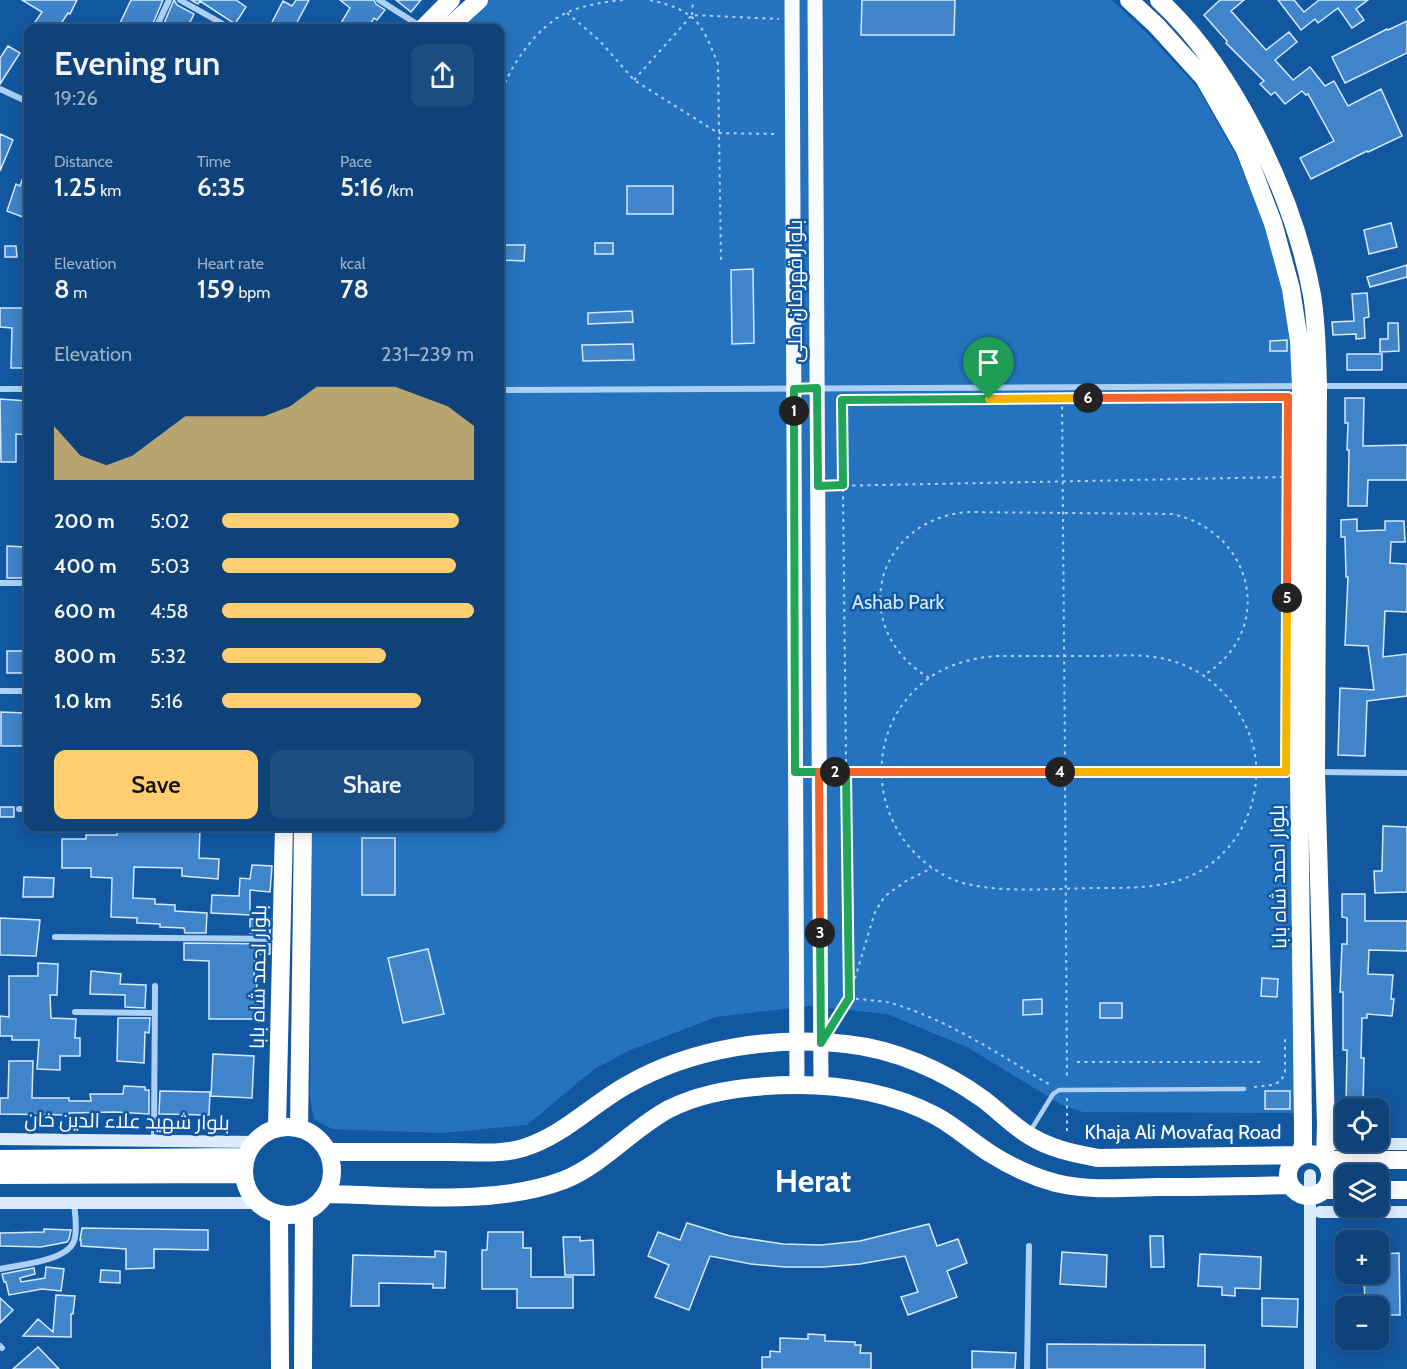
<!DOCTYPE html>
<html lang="en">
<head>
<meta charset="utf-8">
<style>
  :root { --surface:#0e4279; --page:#1c4d80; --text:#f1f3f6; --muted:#9bb0c6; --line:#2e5b8a; --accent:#ffce6f }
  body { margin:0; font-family:Cabin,Cairo,sans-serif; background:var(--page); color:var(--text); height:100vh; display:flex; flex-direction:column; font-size:22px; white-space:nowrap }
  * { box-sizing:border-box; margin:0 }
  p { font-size:20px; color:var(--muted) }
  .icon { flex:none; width:33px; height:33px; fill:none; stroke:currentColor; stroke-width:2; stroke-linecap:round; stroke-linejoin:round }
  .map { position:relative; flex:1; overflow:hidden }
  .drawer { position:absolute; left:24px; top:24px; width:480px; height:807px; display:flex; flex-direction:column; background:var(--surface); border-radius:12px; box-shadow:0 3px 15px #0003,0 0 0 2px var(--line) }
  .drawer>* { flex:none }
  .controls { position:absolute; left:1335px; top:1098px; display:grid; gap:12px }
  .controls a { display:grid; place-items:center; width:54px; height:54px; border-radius:12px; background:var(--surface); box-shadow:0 3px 15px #0003,0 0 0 2px var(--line); font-size:30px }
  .pin { position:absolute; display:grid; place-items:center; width:51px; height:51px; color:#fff; margin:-62px -26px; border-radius:50% 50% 50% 0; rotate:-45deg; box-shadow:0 0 6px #0007 }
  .pin .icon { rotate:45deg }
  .km { position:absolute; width:30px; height:30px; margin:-15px; border-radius:50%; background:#222; color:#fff; font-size:16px; line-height:30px; text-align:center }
  .round { display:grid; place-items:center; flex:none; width:63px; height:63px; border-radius:12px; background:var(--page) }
  .overview { display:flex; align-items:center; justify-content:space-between; height:102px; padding:0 30px }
  h1 { font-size:33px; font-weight:600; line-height:45px }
  .metrics { display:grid; grid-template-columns:repeat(3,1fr); gap:9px; height:102px; padding:6px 30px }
  .metrics div { display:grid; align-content:center }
  .metrics b { font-size:26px; font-weight:600 }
  .metrics small { font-size:16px; font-weight:400 }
  .metrics p { font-size:16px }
  .chart { height:168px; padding:12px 30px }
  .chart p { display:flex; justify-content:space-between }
  .chart svg { width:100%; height:108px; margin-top:6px; fill:var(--accent); opacity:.7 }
  .action { display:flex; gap:12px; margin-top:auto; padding:12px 30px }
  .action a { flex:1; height:69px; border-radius:12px; background:var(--accent); color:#111; font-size:24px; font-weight:600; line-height:69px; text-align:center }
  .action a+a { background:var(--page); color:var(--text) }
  ul { padding:0 30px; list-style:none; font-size:20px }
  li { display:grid; grid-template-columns:96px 72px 1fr; align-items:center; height:45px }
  li i { height:15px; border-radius:8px; background:var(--accent) }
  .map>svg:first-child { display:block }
  .green { fill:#2573bf }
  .building { fill:#4084c9; stroke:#d5e9fe; stroke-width:1.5 }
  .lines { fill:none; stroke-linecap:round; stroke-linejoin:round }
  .path { stroke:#acd1f5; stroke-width:2; stroke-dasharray:3 4.5; stroke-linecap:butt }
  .lane { stroke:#acd1f5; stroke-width:4.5 }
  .street { stroke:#acd1f5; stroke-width:6 }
  .secondary { stroke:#dcecfd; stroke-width:12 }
  .primary { stroke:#f9fcff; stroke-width:15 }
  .highway { stroke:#fff; stroke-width:18 }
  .split-1-casing { stroke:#fff; stroke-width:12 }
  .split-2-casing { stroke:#fff; stroke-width:12 }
  .split-3-casing { stroke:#fff; stroke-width:12 }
  .split-4-casing { stroke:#fff; stroke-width:12 }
  .split-5-casing { stroke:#fff; stroke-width:12 }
  .split-6-casing { stroke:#fff; stroke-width:12 }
  .split-7-casing { stroke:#fff; stroke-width:12 }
  .split-1 { stroke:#22a559; stroke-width:8 }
  .split-2 { stroke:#22a559; stroke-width:8 }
  .split-3 { stroke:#22a559; stroke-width:8 }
  .split-4 { stroke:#f0652b; stroke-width:8 }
  .split-5 { stroke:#f5b400; stroke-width:8 }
  .split-6 { stroke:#f0652b; stroke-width:8 }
  .split-7 { stroke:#f5b400; stroke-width:8 }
  .labels { text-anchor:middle; stroke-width:5; stroke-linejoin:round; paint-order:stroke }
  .street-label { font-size:20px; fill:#fff; stroke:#1258a1 }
  .park-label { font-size:20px; fill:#d5e9fe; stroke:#1258a1 }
  .town-label { font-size:32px; font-weight:bold; fill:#fff; stroke:#1258a1 }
</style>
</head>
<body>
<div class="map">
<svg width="1407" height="1369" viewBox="0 0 1407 1369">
  <rect width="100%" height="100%" fill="#1258a1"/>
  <path class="green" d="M489 0H1112L1150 36 1197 87 1236 155 1269 234 1288 303 1296 377V1113L1083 1112 1062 1105 967 1047 887 1014 809 1006 716 1017 628 1051 593 1070 527 1125 442 1133 332 1129 314 1119 310 1097 311 827 500 826V28H456Z"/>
  <path class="building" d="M22 0H77L70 14 68 13 58 28H31L42 12Z
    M131 0H163L151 28H127L119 25Z
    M174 0 177 5 194 14 187 28H162Z
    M191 0H236L246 7 235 24 200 1 198 4Z
    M296 0H309L294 28H269L283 1 292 6Z
    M340 0H374L376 4 385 10 377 20 374 18 368 28H338L350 8Z
    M396 0H421L411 12Z
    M862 0H955L954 35H861Z
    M1220 0H1244L1231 11 1266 50 1289 32 1297 42 1275 60 1293 80 1310 67 1325 86 1334 81 1348 106 1381 89 1402 136 1368 152 1367 151 1311 179 1300 158 1334 141 1308 94 1306 95 1302 91 1285 104 1275 92 1271 95 1260 84 1264 81 1226 43 1227 41 1204 15Z
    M1278 0H1294L1304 12 1319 0H1368L1356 9 1364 20 1352 28 1338 8 1318 23 1315 19 1301 30Z
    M1407 21V53L1345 83 1332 57 1387 29 1388 30Z
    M8 46 20 53 0 84V58Z
    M0 134 13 140 0 171Z
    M27 166 28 167V219L7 211 16 184 20 186Z
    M627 186H673V214H627Z
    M1391 223 1397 247 1369 254 1364 230Z
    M595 243H613V254H595Z
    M500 245H525L524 261 500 260Z
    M5 246H16L17 257H5Z
    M1407 265V277L1370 287 1367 277Z
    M753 269 754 343 732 344 731 270Z
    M1367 293 1369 317 1364 318 1365 338 1356 339V334L1333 335 1332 322 1354 321 1352 294Z
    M0 308H28V330H24V368H11L12 328 0 327Z
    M632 311 633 322 588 324V313Z
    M1388 323H1398L1399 351 1380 352V339H1388Z
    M1287 340V351H1270V341Z
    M633 344 634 360 583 361 582 345Z
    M1347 354H1382V370H1347Z
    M1345 398H1364L1363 446 1407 445V480H1368L1367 506H1348L1349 450H1347L1348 423H1345Z
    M0 399 28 401V435L16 434V462H1Z
    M1357 519V531L1385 530V521H1404L1405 542H1391L1390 563 1407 564V612L1385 611 1383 657 1407 654V696L1367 701 1365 756 1338 755 1340 688 1374 690 1368 646 1345 645 1348 577H1346L1345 537H1341V520Z
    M7 546 25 547V578H7Z
    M7 651H28V673H7Z
    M1 712 25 713 26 746H1Z
    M0 807H14V817H0Z
    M117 826 200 828 199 858 219 859 218 879 182 876V868L134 867 133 898 155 899V904L175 905V911L207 913 206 933H185L184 928 160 927V924L137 923V918L111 917 112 878 91 877V868H62V839H86V835H117Z
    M1383 826 1407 827V892L1375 893 1374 871H1382Z
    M362 838H395V895H362Z
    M252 865 272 866 270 892 250 890V915L211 913 212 895 239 896 240 878 250 879Z
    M24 877 54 878 53 897H23Z
    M1342 894H1365V921H1407V951L1369 950 1368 974 1393 975 1391 999H1394L1392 1016 1367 1014V1018H1362L1361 1058H1364L1363 1108H1346L1347 1050H1343V992H1340L1342 944H1347V918L1342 917Z
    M0 918 40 920 36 956 0 955Z
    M250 919H271L270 934 250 933Z
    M184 943 270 944V954H255L254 980H257L256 1019H209V961L184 960Z
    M428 949 444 1014 403 1023 388 958Z
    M38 963 58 964 57 995H50L51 1018 76 1019 75 1038H80V1056H60V1070L37 1069 39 1040H12V1036H0V1016L9 1017V976H38Z
    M91 971 121 974 120 984 146 985 145 1008 125 1007V995L90 994Z
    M1262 978 1278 979 1277 997 1261 996Z
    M1042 999V1014L1023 1015V1000Z
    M1100 1003H1122V1018H1100Z
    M118 1018H150L149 1033 145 1032 144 1063 117 1061Z
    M213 1054 254 1056 252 1098 211 1096Z
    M9 1061H33L32 1098H69V1101H91L90 1094H123L124 1086 145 1087V1090H149V1114L115 1112 69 1113V1115L0 1114V1098H8Z
    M160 1091 210 1092 209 1115 159 1114Z
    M1265 1091H1290V1109H1265Z
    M687 1223 730 1236 783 1244 821 1245 860 1241 929 1224 937 1246 958 1239 967 1263 947 1271 957 1297 908 1315 901 1297 918 1292 905 1256 860 1264 824 1267H785L751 1264 710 1256 689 1310 655 1297 669 1265 648 1256 658 1232 680 1240Z
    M82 1228 208 1230V1250L154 1249V1268L126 1269V1249L81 1246V1240H80Z
    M44 1229 71 1230 69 1239 67 1242 41 1247 0 1246V1233L44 1232Z
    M488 1232H523V1248H531V1277H573V1308H517V1289H482V1250H487Z
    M1150 1236H1163L1164 1267H1151Z
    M563 1237H580V1241L593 1240 594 1275H565Z
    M435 1251 446 1252 445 1288H433V1284L379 1283V1306H351L353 1255 435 1257Z
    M1062 1252 1107 1255 1106 1287 1060 1284Z
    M1399 1253 1400 1315H1378V1306H1365L1364 1274H1378V1254Z
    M1200 1254 1261 1257 1260 1289 1235 1288V1296L1222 1295V1287L1198 1286Z
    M46 1267 64 1269 61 1291 42 1289 9 1295 6 1282H4L2 1274 34 1268 35 1274 20 1278 21 1282 45 1278Z
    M101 1270 120 1271V1283L100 1282Z
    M56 1295 75 1296 73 1314H71V1337L23 1336 38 1319 53 1332Z
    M0 1298 13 1310 0 1323Z
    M1262 1298 1298 1299 1297 1327 1262 1326Z
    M808 1334 825 1335V1341L855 1342V1345H861L860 1353H871V1369H762V1357H770V1351L780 1352V1338L808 1339Z
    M1047 1344 1205 1345V1369H1047Z
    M38 1347 59 1369H13Z
    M972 1351 1016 1353 1015 1369H972Z"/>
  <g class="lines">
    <path class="path" d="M650 0C697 11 701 22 718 64L721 264
      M567 13 599 40 634 80 718 133 778 134
      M692 15 693 0
      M634 80 692 15 779 19
      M500 97C509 66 538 25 568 12 585 5 604 2 623 0
      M1062 399 1065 762
      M830 486 1286 477
      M996 656C1028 656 1061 656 1093 656 1113 656 1134 654 1154 657 1201 663 1238 697 1252 742 1262 774 1254 812 1235 839 1199 888 1153 888 1098 888 1057 888 988 895 952 879 870 842 856 731 929 678 949 664 972 658 996 656Z
      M929 678C848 629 873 522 966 512L1172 514C1253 531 1277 630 1204 675
      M846 762 842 400 1238 397
      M846 780 849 998C863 1000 878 1000 891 1003 949 1020 1000 1055 1052 1086
      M1065 780 1067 1080
      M836 1019 849 998 875 912 885 896 906 881 932 868
      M1077 1062H1264
      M1254 1087 1272 1085 1281 1081 1285 1072V1035
      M1067 1098V1134"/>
    <path class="lane" d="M1031 1130 1053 1094 1059 1090 1244 1089"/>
    <path class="street" d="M180 0 230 28
      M379 0 420 26
      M156 28 169 0
      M0 89 28 102
      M1319 386H1407
      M0 389H28
      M500 390 1300 386
      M0 583H28
      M0 691H28
      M796 772H1296
      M1318 772 1407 773
      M19 809H28
      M55 937 279 939
      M75 1012 155 1013
      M154 1139 155 986
      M0 1269C19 1265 67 1261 74 1241 78 1230 75 1214 74 1203
      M0 1346 2 1348
      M1027 1369 1029 1246"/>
    <path class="secondary" d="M0 1139 255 1142
      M1325 1144H1407
      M1310 1175V1369
      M0 1203H257
      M1320 1212H1407"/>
    <path class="primary" d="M792 0 797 1085
      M815 0 821 1085"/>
    <path class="highway" d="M1159 0C1233 68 1294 196 1312 295 1317 325 1317 355 1318 386L1316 772 1326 1125 1325 1160H1407
      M423 28 451 0
      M448 28 479 0
      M244 1171a44 44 0 1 1 88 0a44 44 0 1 1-88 0Z
      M277 1128 284 826
      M299 1128 303 826
      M328 1152C369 1152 410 1152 451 1152 474 1152 500 1155 523 1148 563 1136 591 1105 627 1085 692 1048 772 1036 846 1044 895 1049 944 1071 983 1099 999 1111 1013 1126 1030 1136 1051 1149 1073 1153 1098 1158L1300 1155 1303 1144V1127L1299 772 1301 386 1299 341 1291 289 1273 223 1245 150 1204 78 1156 25 1129 0
      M1288 1175a21 21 0 1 1 42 0a21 21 0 1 1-42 0Z
      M0 1159 246 1157
      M0 1175 243 1174
      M1324 1190H1346
      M1378 1190H1407
      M326 1194C401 1195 493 1207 564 1180 602 1165 633 1128 669 1109 708 1089 756 1085 799 1085 845 1085 895 1094 936 1116 956 1127 972 1142 991 1154 1010 1166 1034 1177 1056 1183 1089 1191 1124 1188 1157 1187 1202 1187 1246 1186 1290 1185
      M279 1215 280 1369
      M303 1369 304 1212"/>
  </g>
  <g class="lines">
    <defs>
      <path id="split-1" d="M794 411V389L817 388 818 486 843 485 842 400 989 399"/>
      <path id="split-2" d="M794 411 795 772H835"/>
      <path id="split-3" d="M820 933 821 1043 849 998 846 772H835"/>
      <path id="split-4" d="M820 933 819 772H1060"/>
      <path id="split-5" d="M1060 772H1286L1287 598"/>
      <path id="split-6" d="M1088 398 1288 397 1287 598"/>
      <path id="split-7" d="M989 399 1088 398"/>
    </defs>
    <use href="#split-1" class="split-1-casing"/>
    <use href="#split-2" class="split-2-casing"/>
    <use href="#split-3" class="split-3-casing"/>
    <use href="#split-4" class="split-4-casing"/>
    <use href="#split-5" class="split-5-casing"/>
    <use href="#split-6" class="split-6-casing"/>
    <use href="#split-7" class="split-7-casing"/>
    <use href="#split-1" class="split-1"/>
    <use href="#split-2" class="split-2"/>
    <use href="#split-3" class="split-3"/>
    <use href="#split-4" class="split-4"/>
    <use href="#split-5" class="split-5"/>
    <use href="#split-6" class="split-6"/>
    <use href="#split-7" class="split-7"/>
  </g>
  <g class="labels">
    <g class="street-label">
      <text transform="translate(795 291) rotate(-90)" y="7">بلوار قهرمان ملی</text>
      <text transform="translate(1278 877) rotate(-91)" y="7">بلوار احمد شاه بابا</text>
      <text transform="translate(258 977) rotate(-89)" y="7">بلوار احمد شاه بابا</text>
      <text transform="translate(127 1121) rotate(1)" y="7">بلوار شهید علاء الدین خان</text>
      <text x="1183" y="1139">Khaja Ali Movafaq Road</text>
    </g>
    <g class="park-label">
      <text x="898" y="609">Ashab Park</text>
    </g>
    <g class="town-label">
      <text x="813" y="1192">Herat</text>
    </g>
  </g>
</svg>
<div class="controls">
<a><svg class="icon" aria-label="locate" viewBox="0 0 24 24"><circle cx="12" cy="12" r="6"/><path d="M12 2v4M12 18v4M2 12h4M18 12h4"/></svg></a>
<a><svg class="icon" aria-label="layers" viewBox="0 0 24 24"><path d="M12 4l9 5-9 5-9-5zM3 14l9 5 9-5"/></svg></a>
<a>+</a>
<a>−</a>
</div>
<div class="pin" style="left:989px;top:399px;background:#1e9e55"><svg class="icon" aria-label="arrive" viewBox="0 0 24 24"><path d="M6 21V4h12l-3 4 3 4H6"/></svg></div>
<b class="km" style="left:794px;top:411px">1</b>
<b class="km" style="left:835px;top:772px">2</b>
<b class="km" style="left:820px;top:933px">3</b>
<b class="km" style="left:1060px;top:772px">4</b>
<b class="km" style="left:1287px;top:598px">5</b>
<b class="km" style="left:1088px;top:398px">6</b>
<section class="drawer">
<div class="overview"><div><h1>Evening run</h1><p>19:26</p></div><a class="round"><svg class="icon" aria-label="share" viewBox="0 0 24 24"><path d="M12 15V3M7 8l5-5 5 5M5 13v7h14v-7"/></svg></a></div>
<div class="metrics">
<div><p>Distance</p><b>1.25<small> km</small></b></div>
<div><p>Time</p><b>6:35</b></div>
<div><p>Pace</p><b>5:16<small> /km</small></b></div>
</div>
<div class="metrics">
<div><p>Elevation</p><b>8<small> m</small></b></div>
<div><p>Heart rate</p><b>159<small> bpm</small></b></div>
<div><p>kcal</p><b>78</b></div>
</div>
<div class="chart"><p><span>Elevation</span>231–239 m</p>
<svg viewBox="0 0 160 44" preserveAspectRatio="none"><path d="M0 44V22L10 34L20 38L30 34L40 26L50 18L60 18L70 18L80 18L90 14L100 6L110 6L120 6L130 6L140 10L150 14L160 22V44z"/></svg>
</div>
<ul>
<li><b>200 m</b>5:02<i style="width:94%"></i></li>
<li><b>400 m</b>5:03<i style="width:93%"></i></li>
<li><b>600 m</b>4:58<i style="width:100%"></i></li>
<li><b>800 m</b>5:32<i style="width:65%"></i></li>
<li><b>1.0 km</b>5:16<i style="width:79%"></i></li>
</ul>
<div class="action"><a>Save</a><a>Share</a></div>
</section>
</div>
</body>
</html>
